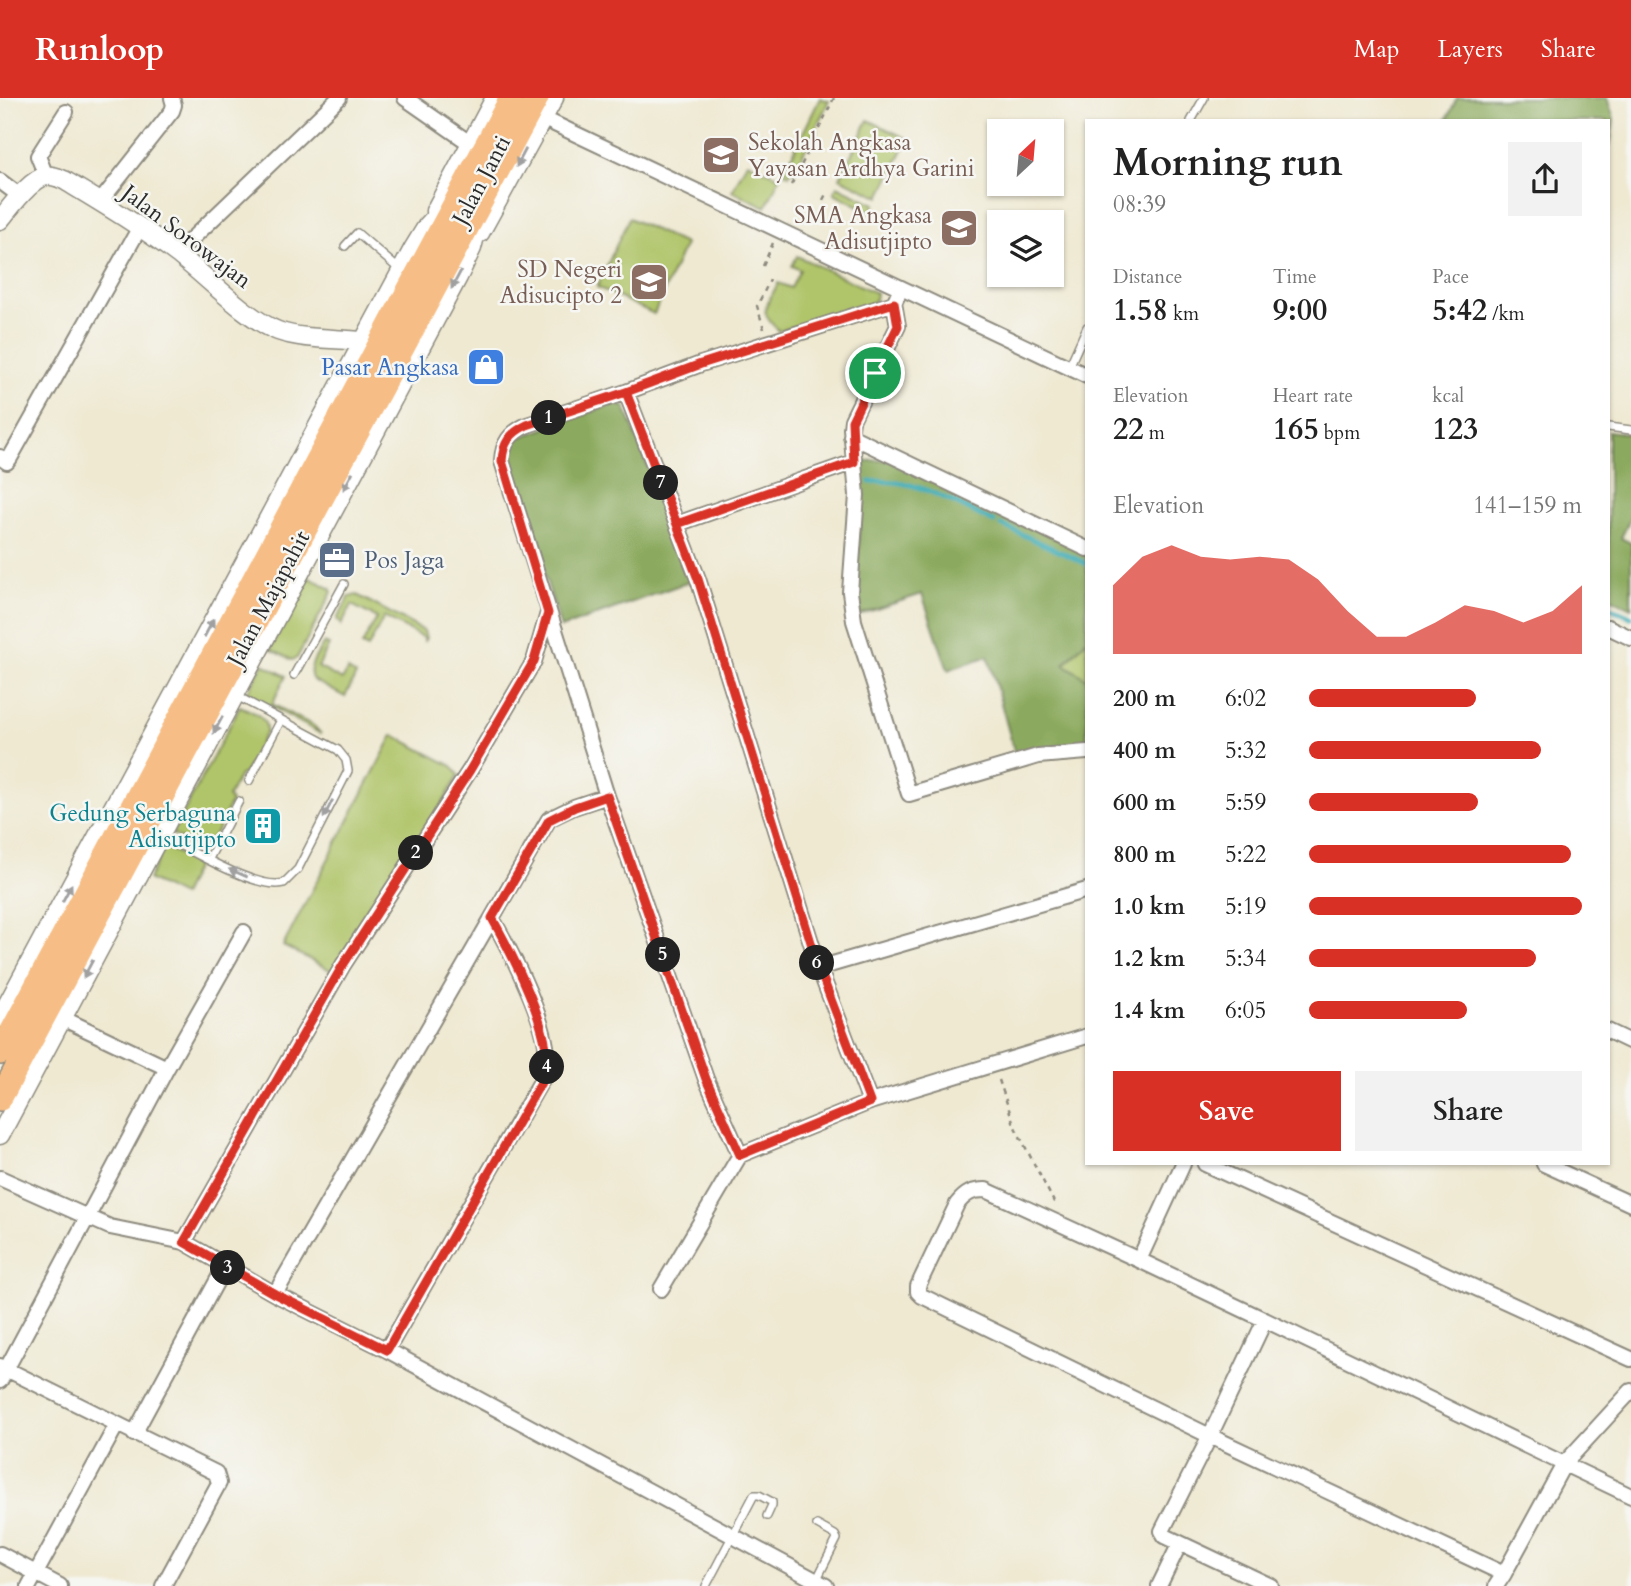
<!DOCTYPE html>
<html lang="en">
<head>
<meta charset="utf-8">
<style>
  :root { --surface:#fff; --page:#f2f2f2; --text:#222; --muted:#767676; --accent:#d93025 }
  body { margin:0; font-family:Cardo,serif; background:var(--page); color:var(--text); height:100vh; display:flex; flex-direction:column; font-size:26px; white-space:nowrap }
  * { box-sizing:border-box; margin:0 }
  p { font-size:23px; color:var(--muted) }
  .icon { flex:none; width:38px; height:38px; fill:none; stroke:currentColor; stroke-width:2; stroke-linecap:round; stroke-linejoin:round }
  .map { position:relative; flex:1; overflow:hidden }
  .drawer { position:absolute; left:1085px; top:21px; width:525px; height:1046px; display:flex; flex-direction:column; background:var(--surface); border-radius:0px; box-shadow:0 2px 5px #0004 }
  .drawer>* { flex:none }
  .needle { width:46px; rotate:26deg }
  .controls { position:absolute; left:987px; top:21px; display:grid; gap:14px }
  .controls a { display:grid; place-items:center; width:77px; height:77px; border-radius:0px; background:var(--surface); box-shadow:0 2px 5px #0004; font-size:35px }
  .pin { position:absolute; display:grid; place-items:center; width:60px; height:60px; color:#fff; margin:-30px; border:4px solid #fff; border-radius:50%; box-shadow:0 2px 7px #0007 }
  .km { position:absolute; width:35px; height:35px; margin:-18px; border-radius:50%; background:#222; color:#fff; font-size:19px; line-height:35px; text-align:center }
  .round { display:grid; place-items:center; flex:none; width:74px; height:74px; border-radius:0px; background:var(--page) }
  .head { display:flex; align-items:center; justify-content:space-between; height:119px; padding:0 28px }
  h1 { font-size:38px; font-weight:700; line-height:52px }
  .figures { display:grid; grid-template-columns:repeat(3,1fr); gap:10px; height:119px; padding:7px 28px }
  .figures div { display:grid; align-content:center }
  .figures b { font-size:30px; font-weight:700 }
  .figures small { font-size:19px; font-weight:400 }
  .figures p { font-size:19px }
  .chart { height:196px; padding:14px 28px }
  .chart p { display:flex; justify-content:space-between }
  .chart svg { width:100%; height:126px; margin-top:7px; fill:var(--accent); opacity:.7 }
  .cta { display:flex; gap:14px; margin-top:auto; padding:14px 28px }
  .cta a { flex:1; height:80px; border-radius:0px; background:var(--accent); color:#fff; font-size:28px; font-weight:700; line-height:80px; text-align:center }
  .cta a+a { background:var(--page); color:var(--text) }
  ul { padding:0 28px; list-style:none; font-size:23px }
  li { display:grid; grid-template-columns:112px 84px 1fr; align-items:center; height:52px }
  li i { height:18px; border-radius:9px; background:var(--accent) }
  header { display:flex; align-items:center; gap:42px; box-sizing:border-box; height:98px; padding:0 35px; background:var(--accent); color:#fff }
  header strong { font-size:33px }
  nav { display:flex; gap:38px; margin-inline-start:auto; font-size:24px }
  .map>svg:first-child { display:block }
  .green { fill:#b0c56a; stroke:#6e784a; stroke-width:2 }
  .forest { fill:#8caa5e; stroke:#5c6a44; stroke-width:2 }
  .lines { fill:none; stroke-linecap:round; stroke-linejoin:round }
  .stream { stroke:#39aab5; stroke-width:5 }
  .service-casing { stroke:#8d8a7e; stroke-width:10 }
  .minor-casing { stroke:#8d8a7e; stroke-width:18 }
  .tertiary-casing { stroke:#8d8a7e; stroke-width:21 }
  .trunk-casing { stroke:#8d8a7e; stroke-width:26 }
  .path { stroke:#8d8a7e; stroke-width:2.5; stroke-dasharray:5 5; stroke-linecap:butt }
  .service { stroke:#fff; stroke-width:7 }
  .minor { stroke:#fff; stroke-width:14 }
  .tertiary { stroke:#fff; stroke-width:18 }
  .trunk { stroke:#f6be86; stroke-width:23 }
  .oneway { fill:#a0a0a0 }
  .route-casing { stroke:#fff; stroke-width:14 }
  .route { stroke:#d93025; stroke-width:9 }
  .labels { text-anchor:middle; stroke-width:5; stroke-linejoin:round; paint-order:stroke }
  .education-label { font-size:23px; fill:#785e54; stroke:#f6f6f2; text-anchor:end }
  .street-label { font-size:23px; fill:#2b2b2b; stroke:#f6f6f2 }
  .shop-label { font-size:23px; fill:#366cbe; stroke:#f6f6f2; text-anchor:end }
  .service-label { font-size:23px; fill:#4e5e75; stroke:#f6f6f2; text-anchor:start }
  .culture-label { font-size:23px; fill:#0d838f; stroke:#f6f6f2; text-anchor:end }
</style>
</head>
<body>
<header>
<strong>Runloop</strong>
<nav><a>Map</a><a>Layers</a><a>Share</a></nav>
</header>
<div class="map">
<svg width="1631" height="1488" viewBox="0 0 1631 1488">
  <rect width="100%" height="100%" fill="#f6f6f2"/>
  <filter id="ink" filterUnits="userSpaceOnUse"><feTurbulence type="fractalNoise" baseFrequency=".0143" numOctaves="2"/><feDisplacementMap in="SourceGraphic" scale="14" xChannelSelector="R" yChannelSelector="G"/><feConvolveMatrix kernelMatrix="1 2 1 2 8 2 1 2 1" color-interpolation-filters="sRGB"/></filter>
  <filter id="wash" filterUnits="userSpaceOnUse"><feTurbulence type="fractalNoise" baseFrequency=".00686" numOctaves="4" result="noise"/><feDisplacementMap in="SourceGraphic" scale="28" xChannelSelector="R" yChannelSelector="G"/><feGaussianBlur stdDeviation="1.57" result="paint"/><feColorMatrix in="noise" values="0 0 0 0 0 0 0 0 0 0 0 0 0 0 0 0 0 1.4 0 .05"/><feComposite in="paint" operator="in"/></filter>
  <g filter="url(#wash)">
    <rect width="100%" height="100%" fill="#efe9d2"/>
    <path class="green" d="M820 0 829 3 794 74 791 73 789 77 784 74Z
      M868 22 908 41 880 99 840 80Z
      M747 64 780 79 766 109 732 93Z
      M837 88 875 106 871 114 834 95Z
      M629 120 685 146 654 216 597 189Z
      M797 158 876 195 875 202 869 207 779 233C757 212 766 211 778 185L791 190 800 172 792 168Z
      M308 479 330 490 332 494 297 560 292 562 270 551Z
      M357 497 424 533 426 540 424 544V540L384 519 368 550 362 547 377 520 352 507 341 527 337 521 349 499Z
      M1087 541V581L1064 567Z
      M324 545 329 547 318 569 342 582 348 572 356 577 345 599 313 582C305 571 318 556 324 545Z
      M263 566 286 578 272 606 314 628 321 636 247 595Z
      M240 608C252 614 268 618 266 634L245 675 240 677 228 699 231 704C224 717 216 747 198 747 189 747 179 739 172 736Z
      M393 637 452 668 459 677 342 878 283 848Z
      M165 749 192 762 196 768 182 798 148 781Z"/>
    <path class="forest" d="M1457 0H1607L1614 20 1610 47 1608 48V23H1446Z
      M614 306 625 309 691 483 561 530 508 358 515 343 521 339Z
      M1608 333 1631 336V419L1621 440 1631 445V510L1608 499Z
      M888 362 1087 455V541L1064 566 1087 581V650L1016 660 988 558 948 572 922 496 859 517 856 496 862 372 866 363Z"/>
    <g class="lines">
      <path class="stream" d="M870 384C914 378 955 406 994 424
        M1001 427 1087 466
        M1608 509 1631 519"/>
    </g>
  </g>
  <g filter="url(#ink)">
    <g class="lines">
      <defs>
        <path id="service" d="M1191 23 1204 0
          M345 148 357 135 400 172
          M1069 269 1087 229
          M1608 329 1631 332
          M294 577 344 486
          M249 683 281 622
          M161 737C186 750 258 793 284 785L298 771 348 673 346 662 338 652 235 597
          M209 761 239 703
          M816 1483 837 1441 835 1437 817 1427
          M706 1488 754 1397H759L772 1404V1407L767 1418"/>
        <path id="minor" d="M405 0 471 46
          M542 20 1087 278
          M46 78 38 58 66 14
          M0 83 20 98
          M100 104 172 13 174 7 172 0
          M177 155 339 0
          M894 205 898 228 852 322 851 330 857 397 850 494 854 523 909 696 1038 658 1087 654
          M626 294 698 481 819 870 1087 792
          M851 338 1087 451
          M0 359 7 364 10 360 140 129
          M677 426 854 364
          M1608 529 1631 540
          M819 870 870 1004
          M62 920 167 970
          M1608 933 1631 944
          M740 1057 706 981 607 698 502 363C503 345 510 335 527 327L626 294 701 266 894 205 900 192
          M1183 1066 1139 1162 986 1092C972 1092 966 1095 957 1106L918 1188V1194L922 1198 1210 1338 1265 1222 1564 1366 1504 1476
          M1205 1066 1631 1261
          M1544 1066 1631 1106
          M0 1080 110 1129 184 1144 275 1196 387 1252 826 1488
          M184 1144 343 867 470 672 534 563 548 515
          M1139 1162 1265 1222
          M661 1191 740 1057 870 1004 1087 938
          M275 1196 549 721 574 709 607 698
          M387 1252 547 973C553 933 512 856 492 820
          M0 1268 216 1375 219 1385 163 1488
          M0 1283 167 970 244 834
          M1631 1293 1564 1366 1631 1398
          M134 1336 225 1168
          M0 1456 60 1488
          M29 1488 116 1328
          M1159 1488 1180 1445
          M1271 1488 1165 1438 1162 1433 1210 1338 1504 1476 1496 1488"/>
        <path id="tertiary" d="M435 113 495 0
          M0 122C10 110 31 80 47 78 53 77 59 80 64 82 102 105 141 128 176 155 204 176 248 222 278 233 304 242 335 240 363 243
          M480 135 554 0
          M0 920 413 151 427 128 448 105
          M0 1037 458 179 472 150 480 119"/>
        <path id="trunk" d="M0 955 511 0
          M0 1001 537 0"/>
      </defs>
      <use href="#service" class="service-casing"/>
      <use href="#minor" class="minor-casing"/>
      <use href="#tertiary" class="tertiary-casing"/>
      <use href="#trunk" class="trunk-casing"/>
      <path class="path" d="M797 76 834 0
        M791 87 795 80
        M823 102 826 96
        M871 125 873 120
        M763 168 773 145
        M764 231 757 208 770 182
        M999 982 1015 1029 1055 1106"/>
      <use href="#service" class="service"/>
      <use href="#minor" class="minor"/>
      <use href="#tertiary" class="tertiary"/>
      <use href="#trunk" class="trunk"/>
    </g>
    <defs><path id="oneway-solid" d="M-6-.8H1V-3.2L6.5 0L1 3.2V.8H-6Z" transform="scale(1.75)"/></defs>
    <g class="oneway">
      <use href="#oneway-solid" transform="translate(521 60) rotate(118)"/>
      <use href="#oneway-solid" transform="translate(456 182) rotate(118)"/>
      <use href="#oneway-solid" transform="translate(348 383) rotate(118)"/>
      <use href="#oneway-solid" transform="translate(209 530) rotate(-62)"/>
      <use href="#oneway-solid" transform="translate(218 627) rotate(118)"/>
      <use href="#oneway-solid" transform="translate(328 711) rotate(117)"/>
      <use href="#oneway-solid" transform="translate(238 775) rotate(-157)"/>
      <use href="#oneway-solid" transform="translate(67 795) rotate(-62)"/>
      <use href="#oneway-solid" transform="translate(88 871) rotate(118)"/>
    </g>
  </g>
  <g class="lines" filter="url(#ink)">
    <defs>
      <path id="route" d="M875 275 852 323 854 364 677 426 626 294 527 327C510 335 503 345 502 363L548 515 534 563 470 672 343 867 184 1144 275 1196 387 1252 547 974C552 933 512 856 492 820L549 722 575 709 607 698 706 981 740 1057 870 1004 819 870 698 481 626 294 701 266 894 205 898 228 875 275"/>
    </defs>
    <use href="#route" class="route-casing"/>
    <use href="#route" class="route"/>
  </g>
  <defs>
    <symbol id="school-square" viewBox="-11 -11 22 22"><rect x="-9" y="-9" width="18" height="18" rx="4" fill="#8d6e63" stroke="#f6f6f2"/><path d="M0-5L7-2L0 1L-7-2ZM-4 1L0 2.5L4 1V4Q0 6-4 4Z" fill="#fff"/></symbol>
    <symbol id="shop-square" viewBox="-11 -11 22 22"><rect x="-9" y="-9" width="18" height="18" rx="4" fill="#3f7fe0" stroke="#f6f6f2"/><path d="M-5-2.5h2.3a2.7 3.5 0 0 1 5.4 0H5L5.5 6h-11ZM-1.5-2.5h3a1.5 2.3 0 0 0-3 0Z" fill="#fff"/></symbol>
    <symbol id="office-square" viewBox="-11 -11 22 22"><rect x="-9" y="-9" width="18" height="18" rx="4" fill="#5c6f8a" stroke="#f6f6f2"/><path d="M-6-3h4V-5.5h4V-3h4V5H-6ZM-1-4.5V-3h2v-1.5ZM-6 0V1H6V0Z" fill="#fff"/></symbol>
    <symbol id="building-square" viewBox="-11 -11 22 22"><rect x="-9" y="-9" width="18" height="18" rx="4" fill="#0f9aa8" stroke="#f6f6f2"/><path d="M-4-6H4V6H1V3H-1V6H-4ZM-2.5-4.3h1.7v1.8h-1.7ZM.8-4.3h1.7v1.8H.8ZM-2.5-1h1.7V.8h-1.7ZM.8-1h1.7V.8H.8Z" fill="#fff"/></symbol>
  </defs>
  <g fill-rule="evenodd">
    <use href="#school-square" x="699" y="35" width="44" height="44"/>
    <use href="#school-square" x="937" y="108" width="44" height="44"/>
    <use href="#school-square" x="627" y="162" width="44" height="44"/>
    <use href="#shop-square" x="464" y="247" width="44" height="44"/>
    <use href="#office-square" x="315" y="440" width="44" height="44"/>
    <use href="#building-square" x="241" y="706" width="44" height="44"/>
  </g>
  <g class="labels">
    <g class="education-label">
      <text x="748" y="52" text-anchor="start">Sekolah Angkasa<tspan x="748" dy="26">Yayasan Ardhya Garini</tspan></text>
      <text x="932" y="125">SMA Angkasa<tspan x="932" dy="26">Adisutjipto</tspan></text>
      <text x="622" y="179">SD Negeri<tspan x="622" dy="26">Adisucipto 2</tspan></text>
    </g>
    <g class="street-label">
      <text transform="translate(481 82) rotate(-62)" y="8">Jalan Janti</text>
      <text transform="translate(187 138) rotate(37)" y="8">Jalan Sorowajan</text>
      <text transform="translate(268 500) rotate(-62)" y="8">Jalan Majapahit</text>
    </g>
    <g class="shop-label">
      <text x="459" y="277">Pasar Angkasa</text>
    </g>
    <g class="service-label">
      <text x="364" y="470">Pos Jaga</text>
    </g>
    <g class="culture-label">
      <text x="236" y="723">Gedung Serbaguna<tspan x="236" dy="26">Adisutjipto</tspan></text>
    </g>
  </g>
</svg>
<div class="controls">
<a><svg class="needle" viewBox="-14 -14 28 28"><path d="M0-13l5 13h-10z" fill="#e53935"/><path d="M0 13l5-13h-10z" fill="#767676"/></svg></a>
<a><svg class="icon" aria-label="layers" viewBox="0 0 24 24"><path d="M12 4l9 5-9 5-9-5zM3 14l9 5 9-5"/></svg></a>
</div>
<div class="pin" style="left:875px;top:275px;background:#1e9e55"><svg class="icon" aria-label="arrive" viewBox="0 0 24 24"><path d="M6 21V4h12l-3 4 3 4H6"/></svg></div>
<b class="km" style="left:549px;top:320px">1</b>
<b class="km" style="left:416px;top:755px">2</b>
<b class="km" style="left:228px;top:1170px">3</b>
<b class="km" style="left:547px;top:969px">4</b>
<b class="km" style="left:663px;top:857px">5</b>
<b class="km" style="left:817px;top:865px">6</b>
<b class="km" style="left:661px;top:385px">7</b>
<section class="drawer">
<div class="head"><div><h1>Morning run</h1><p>08:39</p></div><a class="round"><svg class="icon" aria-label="share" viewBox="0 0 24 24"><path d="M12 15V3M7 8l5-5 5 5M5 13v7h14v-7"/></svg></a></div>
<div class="figures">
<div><p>Distance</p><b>1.58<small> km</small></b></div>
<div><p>Time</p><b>9:00</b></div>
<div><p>Pace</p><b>5:42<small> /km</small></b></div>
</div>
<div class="figures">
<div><p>Elevation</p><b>22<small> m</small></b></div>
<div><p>Heart rate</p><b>165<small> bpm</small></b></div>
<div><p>kcal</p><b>123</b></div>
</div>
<div class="chart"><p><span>Elevation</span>141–159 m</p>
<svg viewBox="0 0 160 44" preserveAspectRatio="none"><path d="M0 44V20L10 10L20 6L30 10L40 11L50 10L60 11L70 18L80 29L90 38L100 38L110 33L120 27L130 29L140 33L150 29L160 20V44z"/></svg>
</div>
<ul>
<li><b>200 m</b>6:02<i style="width:61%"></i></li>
<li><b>400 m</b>5:32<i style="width:85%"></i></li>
<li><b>600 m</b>5:59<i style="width:62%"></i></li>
<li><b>800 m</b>5:22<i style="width:96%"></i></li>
<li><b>1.0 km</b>5:19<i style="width:100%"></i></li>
<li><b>1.2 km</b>5:34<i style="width:83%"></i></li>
<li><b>1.4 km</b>6:05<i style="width:58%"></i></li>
</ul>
<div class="cta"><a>Save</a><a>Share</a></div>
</section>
</div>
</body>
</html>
